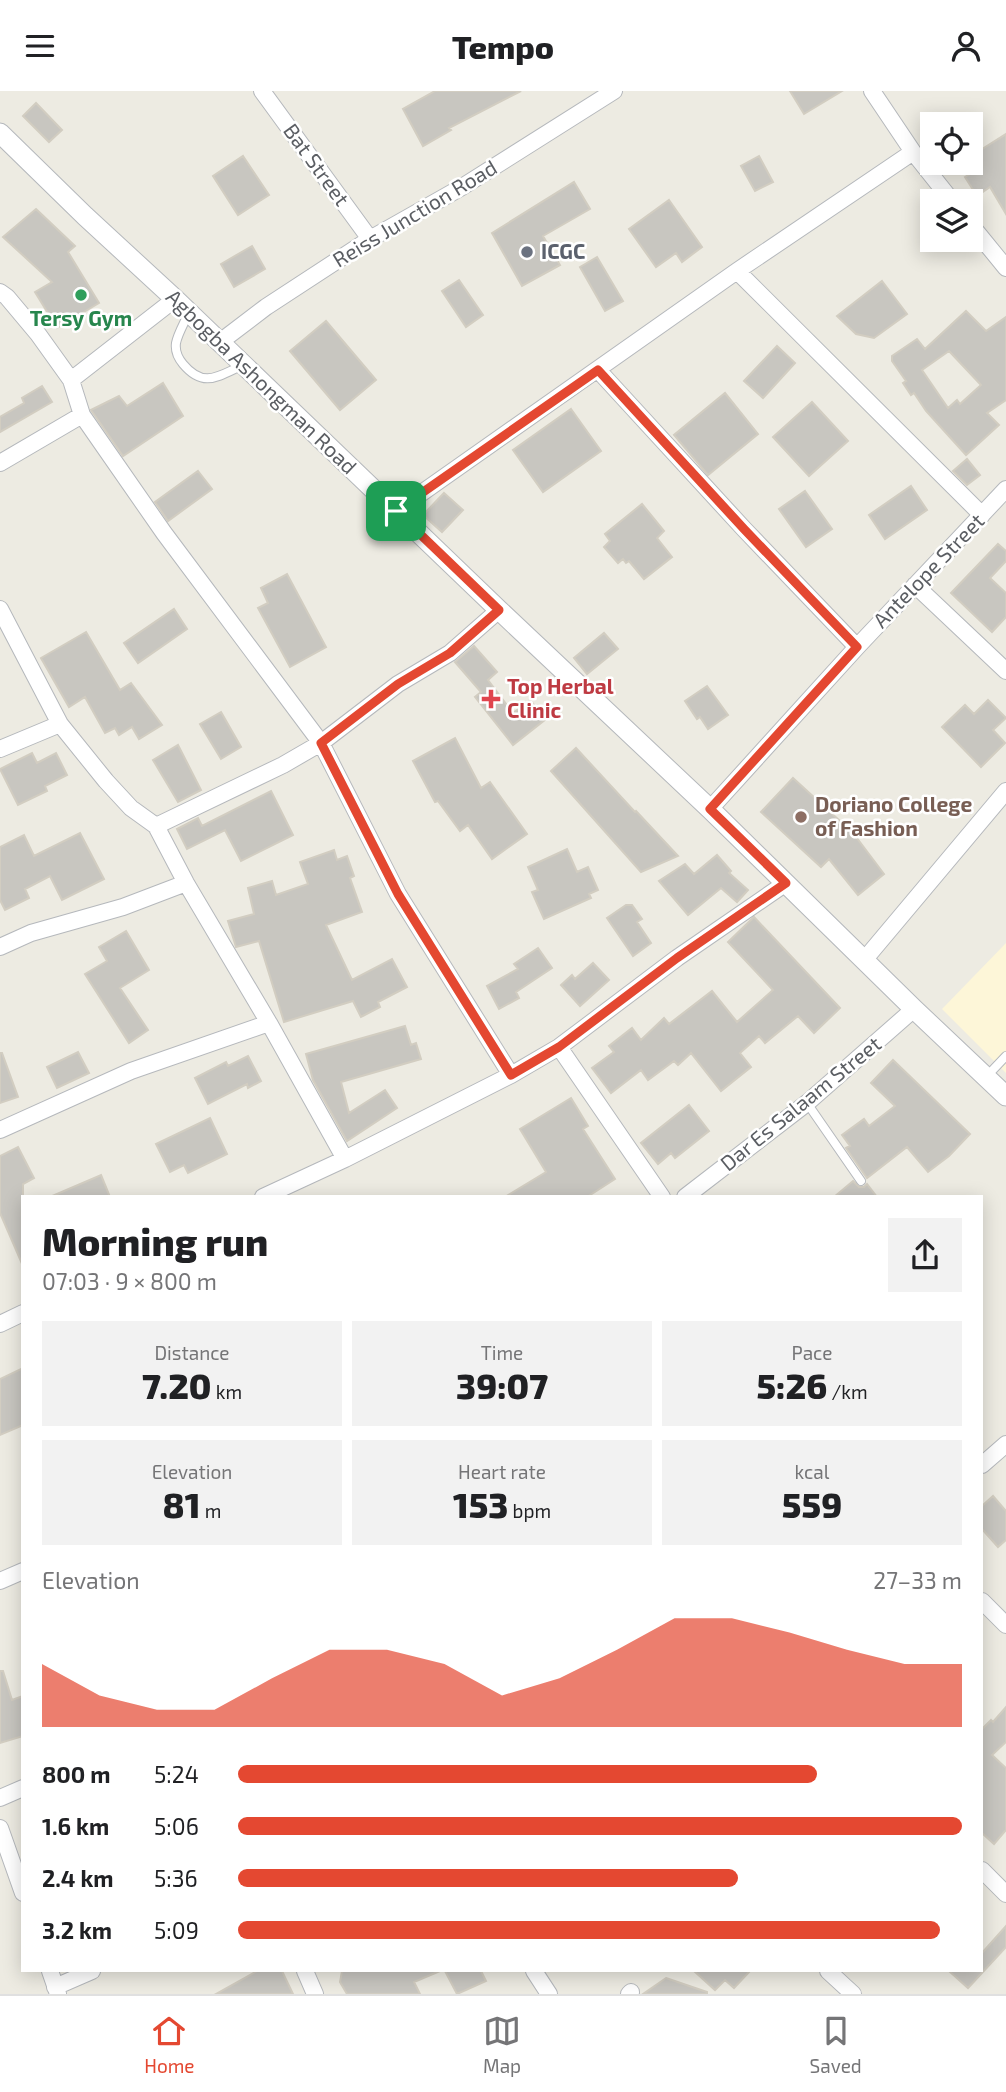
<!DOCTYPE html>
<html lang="en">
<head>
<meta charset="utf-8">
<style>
  :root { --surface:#fff; --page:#f2f2f2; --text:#202124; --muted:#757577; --line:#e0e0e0; --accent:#e44831 }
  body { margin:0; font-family:"Exo 2",sans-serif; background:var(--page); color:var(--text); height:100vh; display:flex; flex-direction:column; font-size:26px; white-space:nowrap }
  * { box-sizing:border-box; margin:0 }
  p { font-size:23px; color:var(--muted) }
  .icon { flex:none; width:38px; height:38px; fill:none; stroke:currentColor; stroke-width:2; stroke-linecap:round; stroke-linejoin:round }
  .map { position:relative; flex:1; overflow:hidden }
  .drawer { position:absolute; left:21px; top:1104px; width:962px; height:777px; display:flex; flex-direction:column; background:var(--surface); border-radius:0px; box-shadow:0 4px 18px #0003 }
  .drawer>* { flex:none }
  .controls { position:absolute; left:920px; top:21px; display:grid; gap:14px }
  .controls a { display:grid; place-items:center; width:63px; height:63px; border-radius:0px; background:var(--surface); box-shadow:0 4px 18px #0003; font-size:35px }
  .pin { position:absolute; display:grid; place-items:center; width:60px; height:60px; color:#fff; margin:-30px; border-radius:14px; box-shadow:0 4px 10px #0006 }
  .round { display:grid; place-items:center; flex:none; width:74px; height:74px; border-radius:0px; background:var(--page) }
  .summary { display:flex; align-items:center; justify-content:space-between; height:119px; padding:0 21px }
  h1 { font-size:38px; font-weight:800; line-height:52px }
  .metrics { display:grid; grid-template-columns:repeat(3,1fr); gap:10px; height:119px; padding:7px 21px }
  .metrics div { display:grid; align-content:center; border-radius:0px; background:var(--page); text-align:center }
  .metrics b { font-size:35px; font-weight:800 }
  .metrics small { font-size:19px; font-weight:400 }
  .metrics p { font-size:19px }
  .chart { height:196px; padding:14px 21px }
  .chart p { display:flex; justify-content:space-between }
  .chart svg { width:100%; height:126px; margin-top:7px; fill:var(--accent); opacity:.7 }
  ul { padding:0 21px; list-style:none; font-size:23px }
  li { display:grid; grid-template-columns:112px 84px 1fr; align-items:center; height:52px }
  li i { height:18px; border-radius:9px; background:var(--accent) }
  header { display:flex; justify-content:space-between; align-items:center; height:91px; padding:0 21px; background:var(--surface); font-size:32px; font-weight:800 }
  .dock { display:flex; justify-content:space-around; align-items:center; height:98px; border-top:2px solid var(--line); background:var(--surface); font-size:19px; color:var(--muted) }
  .dock a { display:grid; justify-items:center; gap:4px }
  .dock .current { color:var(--accent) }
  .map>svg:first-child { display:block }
  .commercial { fill:#fdf6d8 }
  .building { fill:#c8c6c0; stroke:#d2cdc1; stroke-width:2; fill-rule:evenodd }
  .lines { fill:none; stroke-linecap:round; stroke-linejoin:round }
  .service-casing { stroke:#b5b8bc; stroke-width:10 }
  .minor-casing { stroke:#b5b8bc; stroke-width:18 }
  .tertiary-casing { stroke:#b5b8bc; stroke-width:21 }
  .service { stroke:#fff; stroke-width:8 }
  .minor { stroke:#fff; stroke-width:16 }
  .tertiary { stroke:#fff; stroke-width:19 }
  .route-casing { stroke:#fff; stroke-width:14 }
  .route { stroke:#e44831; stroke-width:9 }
  .worship-dot { fill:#6b7280; stroke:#fff; stroke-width:2.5 }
  .leisure-dot { fill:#2e9e5b; stroke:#fff; stroke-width:2.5 }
  .health-dot { fill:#e0444e; stroke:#fff; stroke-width:2.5 }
  .education-dot { fill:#8d6e63; stroke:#fff; stroke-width:2.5 }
  .labels { text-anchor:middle; stroke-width:5; stroke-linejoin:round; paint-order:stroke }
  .street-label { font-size:21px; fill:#5b5e63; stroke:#fff }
  .worship-label { font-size:21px; font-weight:bold; fill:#5b616d; stroke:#fff; text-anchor:start }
  .leisure-label { font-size:21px; font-weight:bold; fill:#27864d; stroke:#fff }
  .health-label { font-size:21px; font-weight:bold; fill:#be3a42; stroke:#fff; text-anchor:start }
  .education-label { font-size:21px; font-weight:bold; fill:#785e54; stroke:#fff; text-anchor:start }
</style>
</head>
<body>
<header><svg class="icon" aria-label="menu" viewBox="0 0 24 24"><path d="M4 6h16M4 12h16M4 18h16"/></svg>Tempo<svg class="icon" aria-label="person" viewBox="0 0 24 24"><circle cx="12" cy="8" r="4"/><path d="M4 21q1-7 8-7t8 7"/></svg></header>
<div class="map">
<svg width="1006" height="1903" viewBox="0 0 1006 1903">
  <rect width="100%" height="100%" fill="#edebe2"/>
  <path class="commercial" d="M1006 852V982L942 918Z"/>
  <path class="building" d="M435 0H521L449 37 451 39 423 55 403 18Z
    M790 0H842L804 23Z
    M36 12 62 39 49 51 23 25Z
    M1006 43V123L990 96 977 105 965 86 978 78 971 65Z
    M243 65 269 104 238 124 213 85Z
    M759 65 773 91 755 100 741 75Z
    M574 91 590 118 543 145 560 174 522 195 492 142Z
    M669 109 702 156 682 171 676 162 656 176 629 138Z
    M36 118 75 155 68 161 99 212 57 237 35 201 52 191 3 146Z
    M252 155 265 178 234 196 221 173Z
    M597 166 623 210 605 220 580 176Z
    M459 189 483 224 466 236 442 200Z
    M882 190 907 223 874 247 856 243 837 225Z
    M966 220 986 240 1006 226V309L987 322 999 334 966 364 926 320 914 302 911 304 903 292 906 290 892 270V265L917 248 925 258ZM949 260 981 294 960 313 957 309 948 317 922 279Z
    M326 230 376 289 340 319 290 260Z
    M777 255 795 272 763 307 744 290Z
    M163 292 183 325 123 365 91 319 119 305 127 315Z
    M42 295 52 311 0 341V326L24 312 22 307Z
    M725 302 758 343 708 384 674 344Z
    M812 311 848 350 809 385 773 346Z
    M571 318 601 360 543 401 513 359Z
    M967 368 980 384 967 394 953 380Z
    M198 380 212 398 168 430 155 411Z
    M911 395 927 419 885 448 869 424Z
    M805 400 832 438 806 456 779 418Z
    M444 402 463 419 442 441 423 424Z
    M642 413 664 440 657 447 672 466 644 488 629 470 626 472 623 468 618 472 604 456 610 450 605 443Z
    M998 453 1006 460V470L990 487 1006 502V526L992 541 951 502Z
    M287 483 326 556 290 576 258 517 268 512 261 497Z
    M174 518 187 538 138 572 124 552Z
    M86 541 120 599 131 592 162 634 139 648 132 636 119 644 115 637 105 642 85 606 69 616 41 567Z
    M604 542 618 558 587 583 574 567Z
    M474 555 497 581 488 589 513 622 530 609 546 628 513 654 475 606 481 601 455 571Z
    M707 595 728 624 708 638 700 626 697 628 685 610Z
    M988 609 1006 627 993 639 1005 652 981 676 942 636 965 614 974 623Z
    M221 621 241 656 221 668 200 633Z
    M455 647 481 697 490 691 527 743 492 768 468 734 460 740 438 710 435 711 413 670Z
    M178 654 201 699 178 711 153 669Z
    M576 657 635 721 636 720 678 765 641 781 551 680Z
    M32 662 37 672 56 662 67 684 45 695 47 700 18 714 0 678Z
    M793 687 853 742 884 783 858 804 829 768 821 776 761 721Z
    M271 700 293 744 241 770 225 739 187 758 177 738 198 727 202 735Z
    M80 742 104 788 62 809 50 785 25 798 29 807 5 819 0 809V756L24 744 34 765Z
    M567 758 577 781 588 776 598 799 589 803 591 807 544 828 532 801 538 799 528 776Z
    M334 759 337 769 347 765 354 785 350 787 362 821 326 834 352 889 392 868 407 896 378 911 380 916 361 926 353 910 284 931 259 850 236 856 228 830 254 823 248 797 272 790 276 804 308 793 300 771Z
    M717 764 731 780 729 782 748 799 737 811 721 797 688 824 659 790 685 773 694 783Z
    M626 814H632L642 828 637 831 651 852 633 865 607 827Z
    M754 826 840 917 814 942 798 925 765 952 759 945 740 962 751 976 721 1000 691 962 678 974 674 970 648 989 641 979 611 1002 592 977 614 961 609 955 632 937 641 949 664 927 669 933 712 900 737 931 773 899 728 851Z
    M126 840 149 879 120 897 148 939 129 952 85 883 107 870 99 856Z
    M538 857 552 877 516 901 519 907 499 918 487 895 518 878 514 873Z
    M593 872 609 889 580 915 561 894 572 884 575 888Z
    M405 935 411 954 416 952 421 968 341 991 349 1022 385 999 397 1017 347 1050 313 989 306 963Z
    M78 961 89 982 57 997 47 976Z
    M0 962H2L18 1006 0 1012Z
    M248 965 261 990 248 997 247 993 208 1013 195 987 226 971 228 975Z
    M893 969 970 1043 949 1065 928 1081 907 1056 867 1087 846 1057 850 1055 842 1044 864 1028 869 1035 895 1015 871 992Z
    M571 1007 588 1035 583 1038 615 1088 587 1106H505L546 1081 520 1038Z
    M689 1014 709 1040 675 1067 671 1062 658 1073 641 1052Z
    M210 1027 227 1063 188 1082 184 1074 170 1081 156 1053Z
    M18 1056 34 1087 23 1093V1175L0 1122V1065Z
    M101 1084 110 1106H50Z
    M853 1090 859 1096H864L867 1093 877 1106H834Z
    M23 1277V1334L0 1344V1288Z
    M993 1405 1006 1420V1449L998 1456 982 1438V1415Z
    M0 1580H3L12 1609 23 1605V1645L0 1652Z
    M1006 1616V1651L992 1664 1006 1677V1739L994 1753 982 1742V1638L991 1629 993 1631Z
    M1006 1835V1856L968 1897 949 1880H982V1862Z
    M257 1880H282L293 1903H216Z
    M342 1880H440L414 1891 420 1903H347L340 1891Z
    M445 1880H481L486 1890 457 1903Z
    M694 1880H750L734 1897 725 1889 715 1899Z
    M666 1887 707 1901V1903H643Z"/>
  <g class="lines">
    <defs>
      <path id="service" d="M189 221C185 231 178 242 176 252 175 259 178 267 183 273 203 297 217 286 241 275
        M986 986 1006 965
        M807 1012 861 1090"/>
      <path id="minor" d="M262 0 370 148
        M872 0 913 61 952 110
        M971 134 1006 177
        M737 180 982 424
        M0 201 7 206 38 243 71 289 82 324 164 442 321 652 398 803 511 984
        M220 251 266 216 370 148 462 96 614 0
        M598 279 744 438 857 556
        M71 289 175 208
        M0 372 82 324
        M396 420 737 180 913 61
        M915 494 1006 580
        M0 518 60 633 106 690 131 717 156 735 186 792 269 932 345 1068
        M0 658 60 633
        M710 718 857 556 1006 398
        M156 735 283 674 321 652 398 593 450 562 499 519
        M0 856 31 842 123 816 186 792
        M865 868 1006 700
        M559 956 662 1106
        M0 1039 131 980 269 932
        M263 1106 345 1068 511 984 559 956 677 867 786 792
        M685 1106 807 1012 914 918
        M0 1233 23 1222
        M982 1374 1006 1353
        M0 1490 23 1480
        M982 1510 1006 1534
        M0 1707 23 1697
        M0 1737 23 1802
        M982 1779 1006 1803
        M50 1880 58 1903
        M305 1880 315 1903
        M534 1880 549 1903
        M828 1880 853 1903
        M55 1896 92 1880
        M629 1903 631 1901"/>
      <path id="tertiary" d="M0 42 85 125 175 208 499 519 710 718 914 918 1006 1005"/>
    </defs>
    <use href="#service" class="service-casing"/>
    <use href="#minor" class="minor-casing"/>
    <use href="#tertiary" class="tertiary-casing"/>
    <use href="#service" class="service"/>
    <use href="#minor" class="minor"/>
    <use href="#tertiary" class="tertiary"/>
  </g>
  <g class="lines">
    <defs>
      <path id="route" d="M598 279 744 438 857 556 710 718 786 792 677 867 559 956 511 984 398 803 321 652 398 593 450 562 499 519 396 420Z"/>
    </defs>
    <use href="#route" class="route-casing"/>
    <use href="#route" class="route"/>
  </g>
  <circle class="worship-dot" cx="527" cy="161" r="7"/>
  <circle class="leisure-dot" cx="81" cy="204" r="7"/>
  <path class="health-dot" d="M487.5 597.5h7v7h7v7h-7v7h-7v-7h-7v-7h7z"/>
  <circle class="education-dot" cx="801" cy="726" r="7"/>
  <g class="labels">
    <g class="street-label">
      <text transform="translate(316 74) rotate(54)" y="7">Bat Street</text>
      <text transform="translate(415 123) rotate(-31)" y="7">Reiss Junction Road</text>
      <text transform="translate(261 291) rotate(44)" y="7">Agbogba Ashongman Road</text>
      <text transform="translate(929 480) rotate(-46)" y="7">Antelope Street</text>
      <text transform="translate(801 1013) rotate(-39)" y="7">Dar Es Salaam Street</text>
    </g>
    <g class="worship-label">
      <text x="541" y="168">ICGC</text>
    </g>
    <g class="leisure-label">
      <text x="81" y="235">Tersy Gym</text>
    </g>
    <g class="health-label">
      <text x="507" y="603">Top Herbal<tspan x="507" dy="24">Clinic</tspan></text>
    </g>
    <g class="education-label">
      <text x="815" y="721">Doriano College<tspan x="815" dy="24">of Fashion</tspan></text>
    </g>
  </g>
</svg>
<div class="controls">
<a><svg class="icon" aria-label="locate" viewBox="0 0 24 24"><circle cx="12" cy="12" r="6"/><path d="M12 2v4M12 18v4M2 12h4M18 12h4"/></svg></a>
<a><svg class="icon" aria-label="layers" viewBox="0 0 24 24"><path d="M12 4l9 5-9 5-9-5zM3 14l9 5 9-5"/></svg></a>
</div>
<div class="pin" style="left:396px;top:420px;background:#1e9e55"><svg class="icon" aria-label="arrive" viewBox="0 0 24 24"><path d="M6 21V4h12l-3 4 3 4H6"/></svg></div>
<section class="drawer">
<div class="summary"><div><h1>Morning run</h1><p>07:03 · 9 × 800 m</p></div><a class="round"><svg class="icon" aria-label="share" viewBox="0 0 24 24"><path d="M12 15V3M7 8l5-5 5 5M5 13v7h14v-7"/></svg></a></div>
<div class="metrics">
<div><p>Distance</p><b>7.20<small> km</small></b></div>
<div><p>Time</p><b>39:07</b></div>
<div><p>Pace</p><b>5:26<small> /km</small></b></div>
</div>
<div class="metrics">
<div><p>Elevation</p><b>81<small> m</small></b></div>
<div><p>Heart rate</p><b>153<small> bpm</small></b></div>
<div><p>kcal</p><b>559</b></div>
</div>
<div class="chart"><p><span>Elevation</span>27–33 m</p>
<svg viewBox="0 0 160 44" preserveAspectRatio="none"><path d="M0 44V22L10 33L20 38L30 38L40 27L50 17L60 17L70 22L80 33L90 27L100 17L110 6L120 6L130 11L140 17L150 22L160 22V44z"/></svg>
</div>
<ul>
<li><b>800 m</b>5:24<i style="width:80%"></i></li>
<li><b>1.6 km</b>5:06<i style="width:100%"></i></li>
<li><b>2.4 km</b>5:36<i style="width:69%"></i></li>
<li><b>3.2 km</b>5:09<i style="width:97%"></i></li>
</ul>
</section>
</div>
<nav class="dock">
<a class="current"><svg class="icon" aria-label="home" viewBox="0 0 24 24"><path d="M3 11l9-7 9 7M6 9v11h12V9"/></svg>Home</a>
<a><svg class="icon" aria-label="map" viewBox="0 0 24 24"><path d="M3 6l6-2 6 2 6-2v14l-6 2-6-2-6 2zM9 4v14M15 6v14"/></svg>Map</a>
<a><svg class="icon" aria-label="saved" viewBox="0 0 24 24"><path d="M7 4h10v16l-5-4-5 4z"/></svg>Saved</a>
</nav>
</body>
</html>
